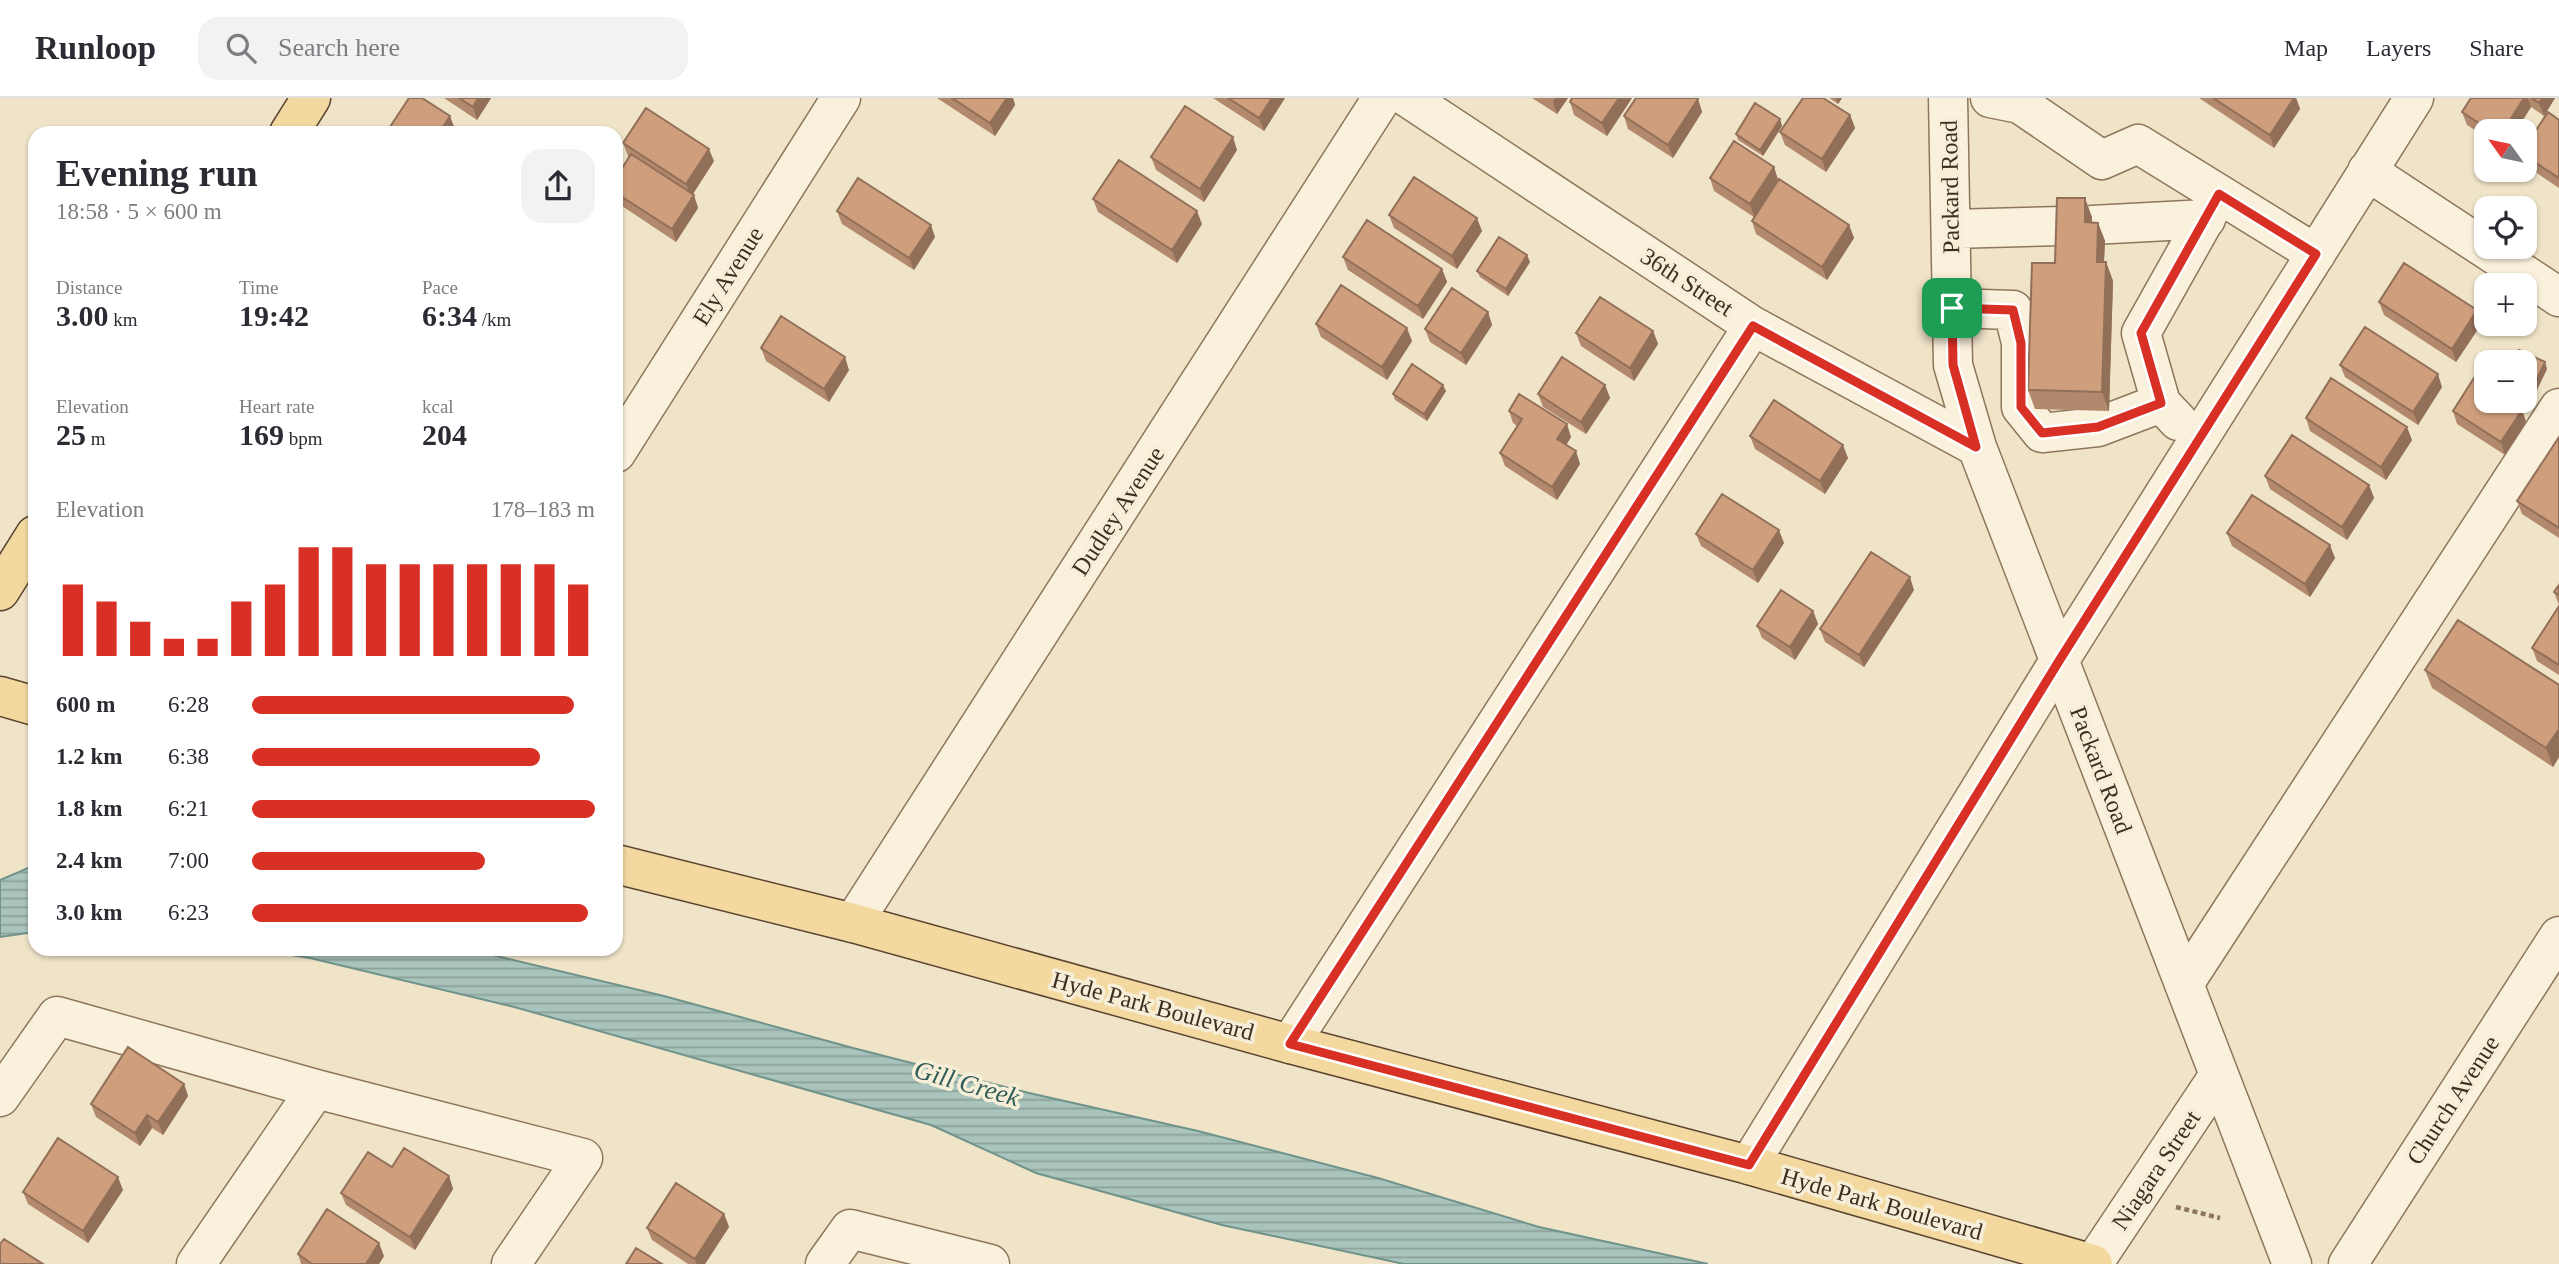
<!DOCTYPE html>
<html lang="en">
<head>
<meta charset="utf-8">
<style>
  :root { --surface:#fff; --page:#f2f2f3; --text:#2b2b33; --muted:#7c7c81; --line:#e1e1e2; --accent:#d93025 }
  body { margin:0; font-family:Georgia,serif; background:var(--page); color:var(--text); height:100vh; display:flex; flex-direction:column; font-size:26px; white-space:nowrap }
  * { box-sizing:border-box; margin:0 }
  p { font-size:23px; color:var(--muted) }
  .icon { flex:none; width:38px; height:38px; fill:none; stroke:currentColor; stroke-width:2; stroke-linecap:round; stroke-linejoin:round }
  .map { position:relative; flex:1; overflow:hidden }
  .details { position:absolute; left:28px; top:28px; width:595px; height:830px; display:flex; flex-direction:column; background:var(--surface); border-radius:21px; box-shadow:0 2px 5px #0004 }
  .details>* { flex:none }
  .needle { width:46px; rotate:303deg }
  .buttons { position:absolute; left:2474px; top:21px; display:grid; gap:14px }
  .buttons a { display:grid; place-items:center; width:63px; height:63px; border-radius:14px; background:var(--surface); box-shadow:0 2px 5px #0004; font-size:35px }
  .pin { position:absolute; display:grid; place-items:center; width:60px; height:60px; color:#fff; margin:-30px; border-radius:14px; box-shadow:0 4px 10px #0006 }
  .round { display:grid; place-items:center; flex:none; width:74px; height:74px; border-radius:21px; background:var(--page) }
  .overview { display:flex; align-items:center; justify-content:space-between; height:119px; padding:0 28px }
  h1 { font-size:38px; font-weight:800; line-height:52px }
  .stats { display:grid; grid-template-columns:repeat(3,1fr); gap:10px; height:119px; padding:7px 28px }
  .stats div { display:grid; align-content:center }
  .stats b { font-size:30px; font-weight:800 }
  .stats small { font-size:19px; font-weight:400 }
  .stats p { font-size:19px }
  .chart { height:196px; padding:14px 28px }
  .chart p { display:flex; justify-content:space-between }
  .chart svg { width:100%; height:126px; margin-top:7px; stroke:var(--accent); stroke-width:6 }
  ul { padding:0 28px; list-style:none; font-size:23px }
  li { display:grid; grid-template-columns:112px 84px 1fr; align-items:center; height:52px }
  li i { height:18px; border-radius:9px; background:var(--accent) }
  header { display:flex; align-items:center; gap:42px; box-sizing:border-box; height:98px; padding:0 35px; background:var(--surface); border-bottom:2px solid var(--line) }
  header strong { font-size:33px }
  nav { display:flex; gap:38px; margin-inline-start:auto; font-size:24px }
  .search { width:490px; height:63px; background:var(--page); display:flex; align-items:center; gap:18px; box-sizing:border-box; padding:0 24px; border-radius:21px; color:var(--muted); font-size:26px }
  .map>svg:first-child { display:block }
  .water { fill:url(#water-rules); stroke:#6f938a; stroke-width:2 }
  .lines { fill:none; stroke-linecap:round; stroke-linejoin:round }
  .minor-casing { stroke:#8d765c; stroke-width:41 }
  .major-casing { stroke:#5b4430; stroke-width:41 }
  .path { stroke:#8d765c; stroke-width:4.5; stroke-dasharray:5 3.5; stroke-linecap:butt }
  .minor { stroke:#faf1dc; stroke-width:38 }
  .major { stroke:#f3d9a0; stroke-width:38 }
  .wall { fill:#b2896c }
  .shaded-wall { fill:#916f58 }
  .building { fill:#cf9f7d; stroke:#916f58; stroke-width:2 }
  .route-casing { stroke:#fff; stroke-width:14 }
  .route { stroke:#d93025; stroke-width:9 }
  .labels { text-anchor:middle; stroke-width:7; stroke-linejoin:round; paint-order:stroke }
  .street-label { font-size:24px; fill:#3d2e20; stroke:#f7eed8 }
  .water-label { font-size:26px; font-style:italic; fill:#2f5d5a; stroke:#f7eed8 }
</style>
</head>
<body>
<header>
<strong>Runloop</strong>
<div class="search"><svg class="icon" aria-label="search" viewBox="0 0 24 24"><circle cx="10" cy="10" r="6"/><path d="M15 15l6 6"/></svg>Search here</div>
<nav><a>Map</a><a>Layers</a><a>Share</a></nav>
</header>
<div class="map">
<svg width="2559" height="1166" viewBox="0 0 2559 1166">
  <defs>
    <pattern id="water-rules" width="6" height="5" patternUnits="userSpaceOnUse" patternTransform="scale(1.75)"><rect width="6" height="5" fill="#a9c4bc"/><path d="M0 2.5h6" fill="none" stroke="#8ba098"/></pattern>
  </defs>
  <rect width="100%" height="100%" fill="#f0e4c8"/>
  <path class="water" d="M35 767V834L0 839V782Z
    M254 851H467L664 898 853 950 1029 995 1198 1033 1378 1080 1539 1129 1708 1166H1404L1222 1127 1036 1075 931 1027 518 910 310 860Z"/>
  <g class="lines">
    <defs>
      <path id="minor" d="M1408 0 1753 228 1977 349
        M1948 0 1953 267 1977 349 2292 1166
        M1990 0 2020 6 2102 62 2138 46 2316 156
        M2367 73 2559 199
        M2092 127 2206 121
        M1951 131 2063 128
        M1952 210 2013 212 2021 245V309L2042 335 2098 329 2161 305
        M2178 323 2161 305 2141 235 2219 96
        M616 355 841 0
        M853 825 1382 0
        M2184 886 2559 310
        M1290 946 1753 228
        M0 999 57 918 316 991 583 1060 511 1166
        M1749 1067 2059 563 2414 0
        M196 1166 316 991
        M825 1166 850 1131 990 1166
        M2093 1166 2219 977
        M2348 1166 2559 838"/>
      <path id="major" d="M289 35 311 0
        M0 493 35 437
        M0 598 35 608
        M616 766 853 825 1290 946 1749 1067 2093 1166"/>
    </defs>
    <use href="#minor" class="minor-casing"/>
    <use href="#major" class="major-casing"/>
    <path class="path" d="M2176 1109 2220 1120"/>
    <use href="#minor" class="minor"/>
    <use href="#major" class="major"/>
  </g>
  <path class="wall" d="M444 0H491L477 22Z
    M937 0H1013L1015 7 995 38Z
    M1213 0H1285L1264 33Z
    M1532 0H1568L1557 16Z
    M1632 0 1607 38 1574 17 1570 4Z
    M1829 0H1842L1838 6Z
    M2199 0H2296L2300 11 2274 50Z
    M2471 0H2555L2544 18 2531 9 2516 33H2487V40L2467 27 2462 14Z
    M1698 1 1702 14 1673 60 1628 31 1624 18Z
    M1850 17 1855 30 1826 74 1785 47 1780 34Z
    M1780 21 1782 28 1763 58 1738 42 1736 36Z
    M2559 22V90L2525 67V49Z
    M623 45 714 63 693 96 698 110 676 144 616 104V80L629 59 628 58Z
    M1237 52 1204 104 1156 72 1151 59Z
    M1774 69 1778 82 1849 127 1854 140 1827 182 1756 136 1752 123 1754 119 1714 93 1710 80Z
    M1093 101 1202 126 1177 165 1098 114Z
    M837 113 935 139 914 172 842 126Z
    M1389 117 1482 133 1457 171 1394 130Z
    M2092 119V125H2098L2105 143 2104 164H2106L2113 183 2109 313 2035 311 2028 292 2055 165Z
    M1343 159 1442 171 1447 184 1423 221 1348 172Z
    M1530 164 1508 198 1480 179 1477 173Z
    M2379 204 2482 225 2456 264 2384 217Z
    M1488 214 1492 227 1466 267 1430 244 1425 231Z
    M1316 226 1412 243 1387 282 1321 239Z
    M1653 233 1658 246 1634 283 1581 248 1576 235Z
    M761 250 849 272 829 304 766 263Z
    M2525 264 2547 271 2532 302 2525 299Z
    M2340 267 2442 289 2418 327 2345 279Z
    M1605 287 1610 300 1586 336 1543 309 1538 296Z
    M1446 293 1427 323 1395 302 1393 296Z
    M2522 312 2526 324 2505 357 2457 326 2453 313Z
    M1509 313 1571 339 1566 347 1580 366 1557 402 1505 368 1500 355 1517 328 1513 325Z
    M2306 320 2412 342 2386 382 2310 333Z
    M1750 338 1848 360 1825 396 1755 351Z
    M2559 339V440L2522 416 2517 403Z
    M2265 378 2369 387 2374 400 2347 442 2270 391Z
    M2227 435 2335 460 2310 499 2232 448Z
    M1696 436 1784 445 1758 485 1701 448Z
    M2559 487V507L2554 494Z
    M1914 492 1864 569 1825 544 1820 531Z
    M2559 508V577L2537 563 2532 550Z
    M1813 513 1818 526 1795 562 1762 540 1757 528Z
    M2425 572 2559 587V659L2553 669 2432 590Z
    M184 986 188 998 163 1037 152 1030 140 1048 96 1019 91 1006Z
    M392 1069 449 1078 453 1091 415 1152 346 1107 341 1095Z
    M123 1092 88 1145 28 1106 23 1094Z
    M724 1116 729 1129 705 1166H688L652 1142 647 1130Z
    M298 1156 384 1158 379 1166H301Z"/>
  <path class="shaded-wall" d="M478 0H491L477 22 473 9Z
    M1007 0H1013L1015 7 995 38 990 25Z
    M1272 0H1285L1264 33 1259 20Z
    M1555 0H1568L1557 16 1553 4Z
    M1619 0H1632L1607 38 1602 25Z
    M1836 0H1842L1838 6Z
    M2294 0H2296L2300 11 2274 50 2270 37Z
    M2524 0H2528L2531 9 2516 33H2503Z
    M2542 0H2555L2544 18 2539 5Z
    M1698 1 1702 14 1673 60 1668 47Z
    M1850 17 1855 30 1826 74 1822 61Z
    M450 18 455 31 452 35H439Z
    M1780 21 1782 28 1763 58 1760 52Z
    M1233 39 1237 52 1204 104 1200 91Z
    M709 51 714 63 691 99 686 86Z
    M1774 69 1778 82 1754 119 1750 106Z
    M694 97 698 110 676 144 672 131Z
    M2085 100 2092 119V143L2085 124Z
    M1197 113 1202 126 1177 165 1172 152Z
    M1477 120 1482 133 1457 171 1452 158Z
    M2098 125 2105 143 2103 182 2097 164Z
    M931 127 935 139 914 172 909 160Z
    M1849 127 1854 140 1827 182 1822 169Z
    M1527 157 1530 164 1508 198 1506 191Z
    M2106 164 2113 183 2109 313 2102 294Z
    M1442 171 1447 184 1423 221 1418 208Z
    M2477 212 2482 225 2456 264 2452 251Z
    M1488 214 1492 227 1466 267 1461 255Z
    M1407 230 1412 243 1387 282 1382 269Z
    M1653 233 1658 246 1634 283 1630 270Z
    M845 259 849 272 829 304 824 291Z
    M2545 264 2547 271 2532 302 2530 296Z
    M2438 276 2442 289 2418 327 2413 314Z
    M1443 287 1446 293 1427 323 1424 316Z
    M1605 287 1610 300 1586 336 1581 324Z
    M2522 312 2526 324 2505 357 2501 344Z
    M1567 326 1571 339 1562 354 1557 341Z
    M2407 329 2412 342 2386 382 2381 369Z
    M1843 347 1848 360 1825 396 1820 383Z
    M1576 353 1580 366 1557 402 1552 389Z
    M2369 387 2374 400 2347 442 2342 429Z
    M1779 432 1784 445 1758 485 1753 472Z
    M2330 447 2335 460 2310 499 2305 486Z
    M1910 479 1914 492 1864 569 1859 557Z
    M1813 513 1818 526 1795 562 1790 549Z
    M2559 631V659L2553 669 2546 650Z
    M184 986 188 998 163 1037 158 1024Z
    M147 1017 152 1030 140 1048 135 1035Z
    M449 1078 453 1091 415 1152 410 1139Z
    M118 1079 123 1092 88 1145 83 1133Z
    M724 1116 729 1129 705 1166H697L695 1161Z
    M379 1145 384 1158 379 1166H366Z"/>
  <path class="building" d="M409 0H422L450 18 439 35H386Z
    M459 0H478L473 9Z
    M952 0H1007L990 25Z
    M1228 0H1272L1259 20Z
    M1572 0H1619L1602 25 1570 4Z
    M1636 0H1696L1698 1 1668 47 1624 18Z
    M1803 0H1823L1850 17 1822 61 1780 34Z
    M2213 0H2294L2270 37Z
    M2471 0H2524L2503 33H2491L2462 14Z
    M2532 0H2542L2539 5Z
    M1755 5 1780 21 1760 52 1736 36Z
    M1185 8 1233 39 1200 91 1151 59Z
    M646 10 709 51 686 86 623 45Z
    M2548 14 2559 22V80L2525 58V49Z
    M1734 43 1774 69 1750 106 1710 80Z
    M631 56 694 97 672 131 616 95V80Z
    M1119 62 1197 113 1172 152 1093 101Z
    M1414 79 1477 120 1452 158 1389 117Z
    M858 80 931 127 909 160 837 113Z
    M1779 81 1849 127 1822 169 1752 123Z
    M2057 100H2085V124L2098 125 2097 164H2106L2102 294 2028 292 2032 165H2055Z
    M1367 122 1442 171 1418 208 1343 159Z
    M1499 139 1527 157 1506 191 1477 173Z
    M2404 165 2477 212 2452 251 2379 204Z
    M1341 187 1407 230 1382 269 1316 226Z
    M1452 190 1488 214 1461 255 1425 231Z
    M1600 199 1653 233 1630 270 1576 235Z
    M781 218 845 259 824 291 761 250Z
    M2365 229 2438 276 2413 314 2340 267Z
    M2519 252 2545 264 2530 296 2525 294V264H2514Z
    M1562 259 1605 287 1581 324 1538 296Z
    M1412 266 1443 287 1424 316 1393 296Z
    M2331 280 2407 329 2381 369 2306 320Z
    M2474 280 2487 289V303H2508L2522 312 2501 344 2453 313Z
    M1519 296 1567 326 1557 341 1576 353 1552 389 1500 355 1522 321 1509 313Z
    M1774 302 1843 347 1820 383 1750 338Z
    M2292 337 2369 387 2342 429 2265 378Z
    M2559 339V430L2517 403Z
    M1722 396 1779 432 1753 472 1696 436Z
    M2252 397 2330 447 2305 486 2227 435Z
    M1871 454 1910 479 1859 557 1820 531Z
    M2559 487V497L2554 494Z
    M1781 492 1813 513 1790 549 1757 528Z
    M2559 508V567L2532 550Z
    M2458 522 2559 587V631L2546 650 2425 572Z
    M128 949 184 986 158 1024 147 1017 135 1035 91 1006Z
    M58 1040 118 1079 83 1133 23 1094Z
    M404 1050 449 1078 410 1139 341 1095 368 1054 392 1069Z
    M676 1085 724 1116 695 1161 647 1130Z
    M327 1111 379 1145 366 1166H312L298 1156Z
    M4 1141 43 1166H0V1146Z
    M636 1150 662 1166H626Z"/>
  <g class="lines">
    <defs>
      <path id="route" d="M2219 96 2316 156 2059 563 1749 1067 1290 946 1753 228 1976 349 1953 267 1952 210 2013 212 2021 245V309L2042 335 2098 329 2161 305 2141 235Z"/>
    </defs>
    <use href="#route" class="route-casing"/>
    <use href="#route" class="route"/>
  </g>
  <g class="labels">
    <g class="street-label">
      <text transform="translate(1950 89) rotate(-91)" y="8">Packard Road</text>
      <text transform="translate(728 178) rotate(-58)" y="8">Ely Avenue</text>
      <text transform="translate(1687 184) rotate(33)" y="8">36th Street</text>
      <text transform="translate(1118 413) rotate(-57)" y="8">Dudley Avenue</text>
      <text transform="translate(2101 672) rotate(69)" y="8">Packard Road</text>
      <text transform="translate(1153 908) rotate(15)" y="8">Hyde Park Boulevard</text>
      <text transform="translate(2453 1002) rotate(-57)" y="8">Church Avenue</text>
      <text transform="translate(2156 1072) rotate(-56)" y="8">Niagara Street</text>
      <text transform="translate(1882 1106) rotate(16)" y="8">Hyde Park Boulevard</text>
    </g>
    <g class="water-label">
      <text transform="translate(967 985) rotate(16)" y="9">Gill Creek</text>
    </g>
  </g>
</svg>
<div class="buttons">
<a><svg class="needle" viewBox="-14 -14 28 28"><path d="M0-13l5 13h-10z" fill="#e53935"/><path d="M0 13l5-13h-10z" fill="#7c7c81"/></svg></a>
<a><svg class="icon" aria-label="locate" viewBox="0 0 24 24"><circle cx="12" cy="12" r="6"/><path d="M12 2v4M12 18v4M2 12h4M18 12h4"/></svg></a>
<a>+</a>
<a>−</a>
</div>
<div class="pin" style="left:1952px;top:210px;background:#1e9e55"><svg class="icon" aria-label="arrive" viewBox="0 0 24 24"><path d="M6 21V4h12l-3 4 3 4H6"/></svg></div>
<section class="details">
<div class="overview"><div><h1>Evening run</h1><p>18:58 · 5 × 600 m</p></div><a class="round"><svg class="icon" aria-label="share" viewBox="0 0 24 24"><path d="M12 15V3M7 8l5-5 5 5M5 13v7h14v-7"/></svg></a></div>
<div class="stats">
<div><p>Distance</p><b>3.00<small> km</small></b></div>
<div><p>Time</p><b>19:42</b></div>
<div><p>Pace</p><b>6:34<small> /km</small></b></div>
</div>
<div class="stats">
<div><p>Elevation</p><b>25<small> m</small></b></div>
<div><p>Heart rate</p><b>169<small> bpm</small></b></div>
<div><p>kcal</p><b>204</b></div>
</div>
<div class="chart"><p><span>Elevation</span>178–183 m</p>
<svg viewBox="0 0 160 44" preserveAspectRatio="none"><path d="M5 44V19M15 44V25M25 44V32M35 44V38M45 44V38M55 44V25M65 44V19M75 44V6M85 44V6M95 44V12M105 44V12M115 44V12M125 44V12M135 44V12M145 44V12M155 44V19"/></svg>
</div>
<ul>
<li><b>600 m</b>6:28<i style="width:94%"></i></li>
<li><b>1.2 km</b>6:38<i style="width:84%"></i></li>
<li><b>1.8 km</b>6:21<i style="width:100%"></i></li>
<li><b>2.4 km</b>7:00<i style="width:68%"></i></li>
<li><b>3.0 km</b>6:23<i style="width:98%"></i></li>
</ul>
</section>
</div>
</body>
</html>
